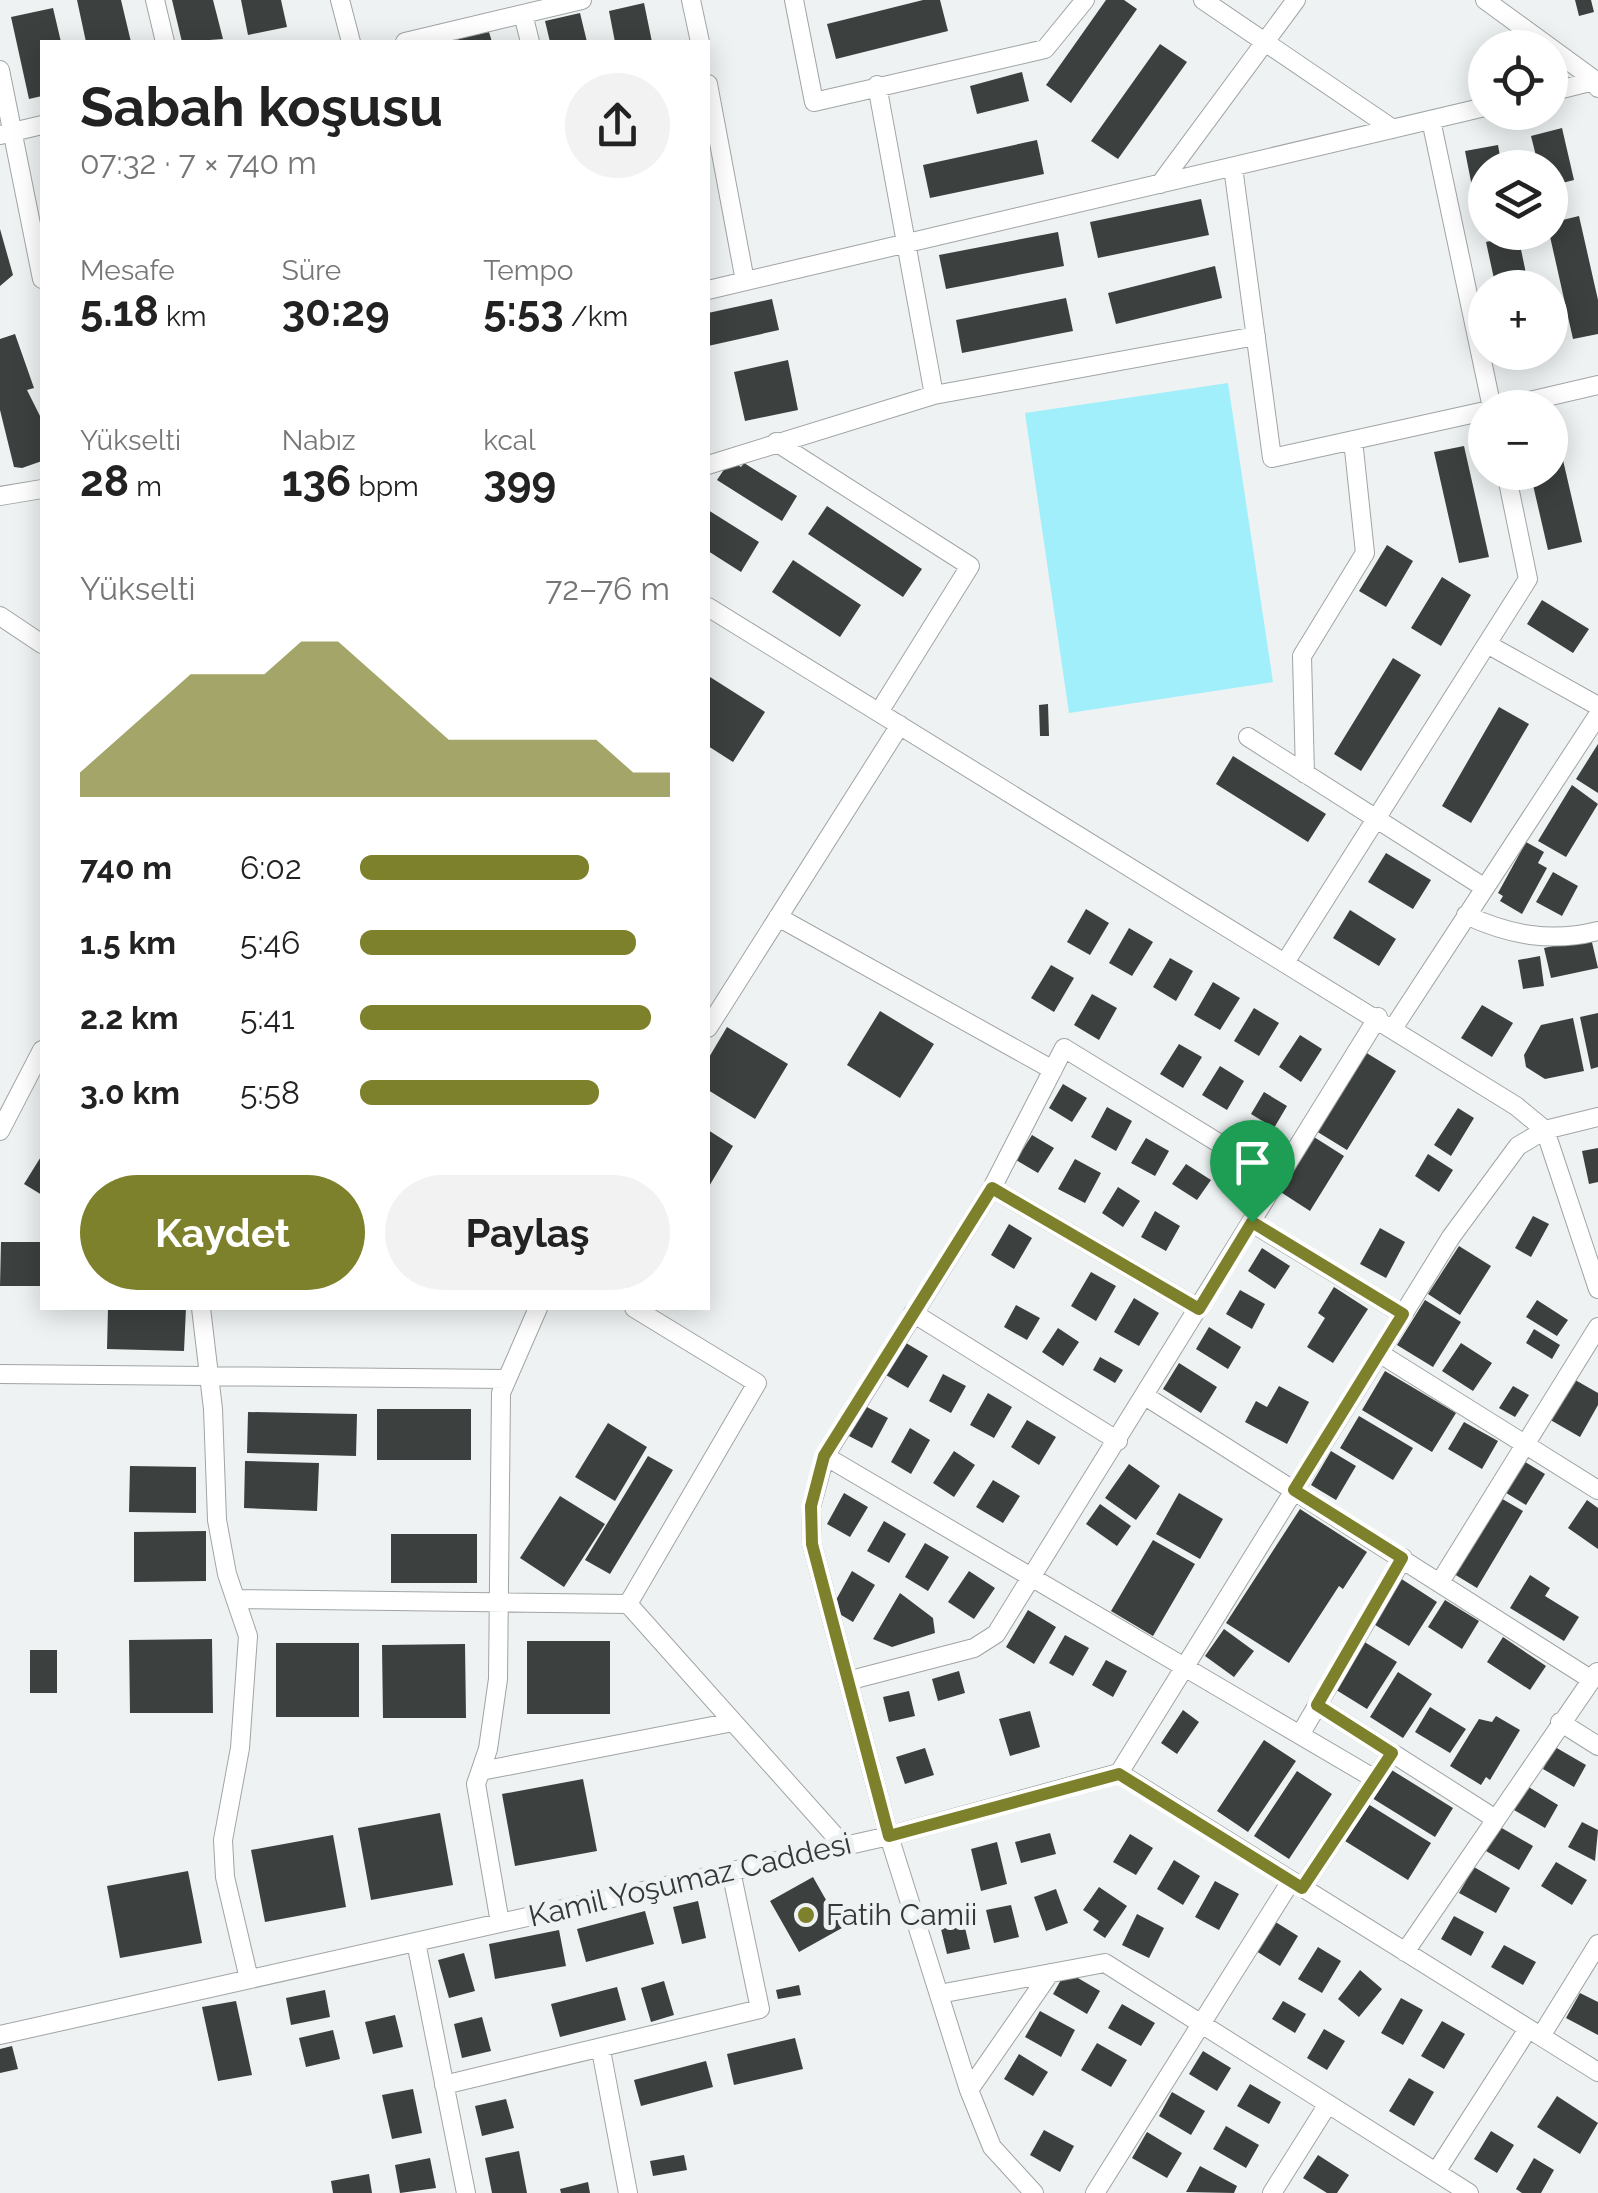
<!DOCTYPE html>
<html lang="tr">
<head>
<meta charset="utf-8">
<style>
  :root { --surface:#fff; --page:#f2f2f2; --text:#222; --muted:#767676; --accent:#7e812b }
  body { margin:0; font-family:Raleway,sans-serif; background:var(--page); color:var(--text); height:100vh; display:flex; flex-direction:column; font-size:38px; white-space:nowrap }
  * { box-sizing:border-box; margin:0 }
  p { font-size:32px; color:var(--muted) }
  .icon { flex:none; width:55px; height:55px; fill:none; stroke:currentColor; stroke-width:2; stroke-linecap:round; stroke-linejoin:round }
  .map { position:relative; flex:1; overflow:hidden }
  .side { position:absolute; left:40px; top:40px; width:670px; height:1270px; display:flex; flex-direction:column; background:var(--surface); border-radius:0px; box-shadow:0 5px 25px #0003 }
  .side>* { flex:none }
  .fabs { position:absolute; left:1468px; top:30px; display:grid; gap:20px }
  .fabs a { display:grid; place-items:center; width:100px; height:100px; border-radius:50%; background:var(--surface); box-shadow:0 5px 25px #0003; font-size:50px }
  .pin { position:absolute; display:grid; place-items:center; width:85px; height:85px; color:#fff; margin:-102px -42px; border-radius:50% 50% 50% 0; rotate:-45deg; box-shadow:0 0 10px #0007 }
  .pin .icon { rotate:45deg }
  .round { display:grid; place-items:center; flex:none; width:105px; height:105px; border-radius:52px; background:var(--page) }
  .summary { display:flex; align-items:center; justify-content:space-between; height:170px; padding:0 40px }
  h1 { font-size:55px; font-weight:700; line-height:75px }
  .figures { display:grid; grid-template-columns:repeat(3,1fr); gap:15px; height:170px; padding:10px 40px }
  .figures div { display:grid; align-content:center }
  .figures b { font-size:42px; font-weight:700 }
  .figures small { font-size:28px; font-weight:400 }
  .figures p { font-size:28px }
  .chart { height:280px; padding:20px 40px }
  .chart p { display:flex; justify-content:space-between }
  .chart svg { width:100%; height:180px; margin-top:10px; fill:var(--accent); opacity:.7 }
  .button { display:flex; gap:20px; margin-top:auto; padding:20px 40px }
  .button a { flex:1; height:115px; border-radius:60px; background:var(--accent); color:#fff; font-size:40px; font-weight:700; line-height:115px; text-align:center }
  .button a+a { background:var(--page); color:var(--text) }
  ul { padding:0 40px; list-style:none; font-size:32px }
  li { display:grid; grid-template-columns:160px 120px 1fr; align-items:center; height:75px }
  li i { height:25px; border-radius:12px; background:var(--accent) }
  .map>svg:first-child { display:block }
  .green { fill:#a2effc }
  .building { fill:#3c403f }
  .lines { fill:none; stroke-linecap:round; stroke-linejoin:round }
  .street-casing { stroke:#a0a4a5; stroke-width:20 }
  .street { stroke:#fff; stroke-width:18 }
  .route-casing { stroke:#fff; stroke-width:20 }
  .route { stroke:#7e812b; stroke-width:12 }
  .poi-dot { fill:#7e812b; stroke:#eef2f2; stroke-width:4 }
  .labels { text-anchor:middle; stroke-width:10; stroke-linejoin:round; paint-order:stroke }
  .street-label { font-size:30px; fill:#363738; stroke:#eef2f2 }
  .poi-label { font-size:30px; fill:#363738; stroke:#eef2f2; text-anchor:start }
</style>
</head>
<body>
<div class="map">
<svg width="1598" height="2193" viewBox="0 0 1598 2193">
  <rect width="100%" height="100%" fill="#eef2f2"/>
  <path class="green" d="M1228 383 1273 682 1069 713 1025 413Z"/>
  <path class="building" d="M77 0H121L131 42H86Z
    M172 0H213L223 39 182 42Z
    M241 0H281L287 27 248 35Z
    M923 0H940L948 31 836 59 827 24Z
    M1106 0H1124L1137 9 1071 103 1046 85Z
    M1575 0H1591L1594 12 1579 16Z
    M644 3 652 42H615L609 11Z
    M53 8 61 42H42V96L29 99 11 17Z
    M580 13 587 42H550L545 21Z
    M489 32 492 42H458V39Z
    M1160 44 1187 62 1118 159 1091 141Z
    M1022 72 1029 101 977 114 970 86Z
    M1562 128 1574 180 1550 186V168H1539L1531 136Z
    M1037 140 1044 174 930 198 923 165Z
    M1498 145 1502 168H1485V201L1475 202 1465 151Z
    M1201 199 1209 235 1098 258 1090 222Z
    M1579 216 1598 300V334L1573 339 1549 232 1550 223Z
    M0 229 13 275 0 286Z
    M1058 232 1064 266 946 289 939 255Z
    M1518 235 1529 288H1496L1486 242Z
    M1215 266 1222 298 1116 324 1108 293Z
    M1066 298 1073 331 962 353 956 320Z
    M772 299 779 330 708 346V313Z
    M15 334 34 388 27 390 42 420V461L22 468 14 467 0 410V339Z
    M788 360 798 410 745 421 734 372Z
    M1556 430 1582 542 1548 550 1530 472H1550V431Z
    M1464 446 1489 557 1459 563 1434 452Z
    M735 463 741 467 744 463 797 496 782 521 717 480 727 465 732 468Z
    M827 506 922 569 903 597 808 534Z
    M708 510 759 542 741 572 708 551Z
    M1387 545 1413 561 1386 607 1359 591Z
    M793 560 861 605 840 637 772 592Z
    M1442 577 1471 595 1441 646 1411 628Z
    M1542 600 1589 629 1573 653 1527 624Z
    M1393 658 1421 675 1361 771 1334 754Z
    M710 677 765 712 733 762 708 746Z
    M1048 704 1049 736H1040L1039 705Z
    M1499 707 1529 724 1471 823 1442 806Z
    M1598 744V793L1576 779Z
    M1233 756 1326 814 1308 842 1216 784Z
    M1572 785 1598 804 1566 857 1538 841Z
    M1526 842 1544 852 1538 863 1547 868 1522 914 1500 901 1503 896 1498 893Z
    M1386 853 1431 880 1413 909 1368 882Z
    M1553 872 1578 886 1562 916 1536 902Z
    M1086 909 1109 923 1090 955 1067 942Z
    M1350 910 1396 939 1379 966 1333 938Z
    M1129 928 1153 942 1132 976 1109 963Z
    M1591 938 1598 968 1551 978 1544 948Z
    M1540 956 1544 986 1523 989 1518 960Z
    M1170 958 1193 971 1176 1001 1153 987Z
    M1051 965 1074 978 1054 1012 1031 998Z
    M1213 982 1240 998 1220 1030 1194 1015Z
    M1092 994 1117 1008 1099 1040 1074 1025Z
    M1482 1005 1513 1023 1492 1057 1461 1038Z
    M1254 1008 1279 1023 1259 1056 1234 1041Z
    M880 1011 934 1044 900 1098 847 1065Z
    M1598 1013V1067L1591 1069 1580 1017Z
    M1573 1018 1584 1071 1545 1079 1526 1067 1524 1055 1541 1025Z
    M727 1027 788 1064 755 1119 708 1090V1059Z
    M1300 1035 1322 1049 1301 1082 1279 1067Z
    M1179 1044 1202 1057 1183 1088 1160 1074Z
    M1365 1052 1396 1071 1347 1150 1316 1131Z
    M1220 1066 1244 1081 1227 1110 1202 1095Z
    M1063 1084 1087 1098 1072 1122 1049 1108Z
    M1264 1092 1287 1106 1274 1128 1251 1114Z
    M1107 1107 1132 1121 1116 1151 1091 1137Z
    M1458 1108 1474 1118 1451 1156 1434 1145Z
    M708 1130 733 1146 708 1188Z
    M1032 1135 1054 1148 1038 1173 1016 1160Z
    M1314 1137 1344 1156 1310 1211 1279 1191Z
    M1146 1138 1169 1151 1155 1176 1131 1163Z
    M1598 1148V1182L1589 1184 1582 1151Z
    M1428 1154 1453 1170 1439 1192 1415 1176Z
    M42 1155V1195L24 1184Z
    M1075 1159 1101 1173 1085 1203 1058 1189Z
    M1186 1164 1211 1180 1197 1200 1172 1184Z
    M1118 1187 1140 1201 1123 1227 1102 1213Z
    M1155 1211 1180 1226 1166 1251 1141 1237Z
    M1533 1216 1549 1224 1531 1257 1515 1248Z
    M1009 1224 1032 1238 1014 1269 991 1255Z
    M1380 1228 1405 1242 1386 1278 1360 1264Z
    M1 1242H42V1286H0Z
    M1459 1246 1491 1266 1460 1315 1428 1294Z
    M1262 1248 1290 1266 1275 1289 1248 1271Z
    M1091 1272 1116 1286 1096 1321 1071 1306Z
    M1334 1287 1368 1309 1333 1363 1307 1347 1325 1318 1318 1313Z
    M1240 1290 1265 1304 1252 1329 1226 1314Z
    M1134 1298 1159 1313 1139 1346 1114 1332Z
    M1425 1300 1461 1322 1433 1367 1397 1345Z
    M1537 1300 1568 1320 1557 1336 1526 1317Z
    M1016 1305 1040 1318 1027 1340 1004 1327Z
    M108 1308H186L184 1351 107 1349Z
    M1209 1327 1241 1347 1228 1369 1196 1349Z
    M1058 1328 1079 1342 1063 1366 1042 1352Z
    M1534 1329 1560 1345 1552 1359 1526 1343Z
    M906 1343 928 1356 908 1388 886 1375Z
    M1461 1343 1492 1363 1473 1391 1442 1371Z
    M1100 1357 1123 1370 1115 1383 1093 1370Z
    M1179 1363 1217 1387 1201 1413 1163 1389Z
    M1385 1371 1456 1413 1432 1452 1362 1410Z
    M943 1374 966 1386 951 1413 929 1401Z
    M1570 1377 1598 1393V1405L1580 1437 1547 1418Z
    M1279 1386 1309 1402 1287 1444 1245 1422 1256 1401 1267 1407Z
    M1513 1386 1529 1395 1515 1417 1499 1408Z
    M988 1393 1012 1407 994 1438 970 1425Z
    M863 1405 888 1418 872 1448 847 1435Z
    M377 1409H471V1460H377Z
    M248 1412 357 1414 356 1456 247 1453Z
    M1359 1416 1413 1448 1393 1480 1340 1448Z
    M1027 1420 1056 1437 1039 1465 1011 1447Z
    M1464 1422 1498 1441 1482 1469 1448 1449Z
    M608 1423 647 1447 615 1501 575 1477Z
    M910 1428 930 1440 911 1474 891 1462Z
    M954 1451 975 1465 954 1497 933 1483Z
    M1331 1451 1356 1466 1336 1500 1311 1485Z
    M648 1456 673 1470 610 1574 585 1560Z
    M1522 1460 1545 1474 1526 1505 1503 1491Z
    M245 1461 319 1463 317 1511 244 1508Z
    M1129 1464 1160 1486 1136 1520 1105 1498Z
    M130 1466 196 1467V1513L129 1512Z
    M993 1480 1020 1496 1003 1523 976 1507Z
    M844 1493 868 1507 850 1537 827 1524Z
    M1179 1493 1223 1519 1200 1559 1156 1534Z
    M560 1496 605 1524 564 1587 520 1558Z
    M1499 1497 1523 1511 1477 1588 1454 1574Z
    M1587 1500 1598 1508V1549L1568 1528Z
    M1100 1504 1131 1526 1117 1546 1086 1524Z
    M1300 1509 1367 1552 1343 1589 1339 1586 1289 1663 1226 1623Z
    M884 1521 906 1534 889 1563 867 1551Z
    M206 1531V1581L134 1582V1532Z
    M391 1534H477V1583H391Z
    M1153 1540 1195 1564 1153 1636 1111 1611Z
    M925 1543 949 1557 928 1591 905 1577Z
    M852 1571 875 1585 853 1622 831 1609Z
    M969 1571 995 1588 974 1619 948 1602Z
    M1530 1575 1550 1588 1545 1596 1579 1617 1564 1641 1510 1608Z
    M1400 1578 1437 1602 1409 1646 1372 1623Z
    M900 1593 933 1618 935 1633 892 1647 873 1639Z
    M1445 1600 1479 1621 1462 1649 1428 1627Z
    M1028 1610 1056 1627 1034 1664 1006 1647Z
    M1224 1629 1254 1651 1234 1677 1205 1656Z
    M1065 1635 1089 1648 1073 1676 1049 1663Z
    M1503 1637 1546 1666 1530 1690 1487 1662Z
    M212 1639 213 1713H130L129 1640Z
    M527 1641H610V1714H527Z
    M1363 1641 1397 1662 1367 1709 1333 1688Z
    M276 1643H359V1717H276Z
    M465 1644 466 1718H383L382 1645Z
    M30 1650H57V1693H30Z
    M1106 1660 1127 1671 1113 1697 1092 1685Z
    M959 1671 965 1693 938 1701 932 1679Z
    M1398 1672 1432 1694 1403 1738 1370 1717Z
    M909 1691 915 1716 889 1722 883 1697Z
    M1430 1707 1466 1729 1450 1753 1415 1732Z
    M1183 1710 1199 1722 1177 1754 1161 1743Z
    M1030 1711 1040 1747 1010 1756 999 1719Z
    M1496 1716 1520 1730 1490 1780 1486 1777 1481 1785 1450 1766 1479 1719 1492 1722Z
    M1264 1740 1296 1761 1248 1832 1217 1811Z
    M1555 1747 1586 1765 1574 1787 1543 1769Z
    M925 1748 934 1775 905 1784 896 1757Z
    M1390 1769 1453 1808 1435 1837 1372 1798Z
    M1297 1771 1332 1794 1289 1859 1254 1836Z
    M583 1779 597 1851 515 1866 502 1794Z
    M1527 1786 1558 1805 1545 1828 1514 1810Z
    M1368 1804 1431 1843 1408 1880 1345 1841Z
    M440 1813 453 1885 371 1900 358 1828Z
    M1582 1822 1598 1830 1595 1861 1568 1847Z
    M1500 1827 1533 1846 1519 1870 1486 1851Z
    M1050 1833 1056 1854 1021 1863 1015 1842Z
    M1130 1834 1153 1848 1136 1875 1113 1862Z
    M333 1835 346 1907 265 1922 251 1850Z
    M997 1842 1007 1884 981 1891 971 1849Z
    M1174 1860 1200 1876 1183 1905 1157 1889Z
    M1556 1862 1587 1880 1572 1905 1541 1886Z
    M1474 1867 1510 1888 1496 1913 1459 1893Z
    M188 1871 202 1943 120 1958 107 1886Z
    M813 1877 842 1928 799 1952 770 1901Z
    M1215 1881 1239 1894 1219 1930 1195 1917Z
    M1099 1887 1127 1906 1105 1938 1093 1930 1099 1921 1083 1910Z
    M1056 1889 1068 1923 1046 1931 1034 1897Z
    M698 1901 706 1938 682 1944 673 1907Z
    M1011 1905 1019 1937 994 1943 986 1910Z
    M645 1911 654 1944 586 1962 577 1929Z
    M1137 1914 1164 1928 1149 1958 1122 1945Z
    M962 1915 970 1949 947 1954 939 1921Z
    M1454 1916 1484 1932 1471 1956 1441 1939Z
    M1274 1921 1298 1936 1280 1966 1256 1951Z
    M559 1930 566 1966 495 1979 489 1944Z
    M1504 1945 1536 1962 1523 1985 1491 1967Z
    M1318 1947 1341 1961 1322 1993 1298 1979Z
    M464 1953 475 1991 449 1998 438 1960Z
    M1360 1970 1382 1989 1359 2017 1338 1999Z
    M1066 1971 1100 1991 1087 2014 1053 1994Z
    M664 1981 674 2015 651 2022 641 1988Z
    M799 1985 801 1995 778 1999 776 1990Z
    M617 1987 626 2020 560 2037 551 2004Z
    M325 1990 330 2017 291 2025 286 1998Z
    M1580 1993 1598 2002V2035L1566 2018Z
    M1401 1998 1423 2010 1403 2045 1381 2033Z
    M236 2001 252 2075 218 2081 202 2007Z
    M1283 2001 1306 2014 1295 2033 1272 2019Z
    M1122 2004 1155 2023 1141 2046 1108 2028Z
    M1040 2011 1075 2030 1061 2057 1025 2037Z
    M395 2015 403 2047 373 2054 365 2022Z
    M482 2017 491 2051 462 2058 454 2024Z
    M1442 2021 1465 2034 1444 2069 1421 2056Z
    M1324 2029 1345 2041 1327 2070 1307 2058Z
    M333 2030 340 2059 306 2067 299 2038Z
    M795 2038 803 2069 734 2085 727 2054Z
    M1097 2043 1127 2060 1111 2087 1081 2070Z
    M12 2046 18 2069 0 2073V2049Z
    M1203 2051 1231 2068 1217 2091 1189 2074Z
    M1019 2054 1048 2072 1033 2096 1004 2079Z
    M706 2061 713 2087 641 2106 634 2080Z
    M1409 2078 1434 2092 1414 2126 1389 2111Z
    M1250 2084 1281 2102 1269 2124 1237 2106Z
    M413 2089 422 2133 392 2139 382 2095Z
    M1172 2092 1205 2111 1191 2135 1159 2116Z
    M1557 2096 1598 2123 1580 2154 1537 2127Z
    M506 2099 514 2128 482 2136 475 2106Z
    M1226 2126 1259 2145 1246 2168 1213 2149Z
    M1044 2130 1074 2146 1060 2172 1030 2155Z
    M1491 2131 1514 2145 1497 2173 1474 2159Z
    M1147 2132 1182 2153 1167 2178 1132 2158Z
    M519 2151 527 2193H492L485 2158Z
    M684 2155 687 2170 653 2176 650 2161Z
    M1318 2155 1349 2175 1337 2193H1327L1303 2178Z
    M430 2158 436 2188 400 2193 395 2165Z
    M1534 2158 1554 2170 1541 2193H1522L1516 2189Z
    M1200 2166 1237 2186 1234 2193 1186 2192Z
    M369 2174 372 2193H333L331 2181Z
    M588 2182 590 2193H561L560 2189Z"/>
  <g class="lines">
    <defs>
      <path id="street" d="M155 0 165 42
        M340 0 351 42
        M691 0 700 42
        M794 0 814 102 1045 49 1085 0
        M1203 0 1393 129
        M1485 0 1596 81 1598 88
        M523 14 530 42
        M405 42 582 0
        M0 70 42 279
        M708 84 745 281
        M877 85 934 395
        M1550 92 1598 80
        M1431 120 1492 408
        M0 135 42 125
        M1233 167 1272 458 1485 411
        M1160 184 1296 0
        M708 290 1485 107
        M1499 408 1598 385
        M776 442 970 566 879 712
        M708 465 934 395 1256 336
        M0 496 42 489
        M708 607 1516 1106 1545 1130 1598 1289
        M0 616 42 644
        M1487 644 1598 706
        M1248 737 1485 888
        M1305 774 1302 656 1365 553 1353 440
        M1466 915C1509 935 1551 943 1598 931
        M778 917 1053 1070
        M1286 961 1528 579 1506 472
        M1394 1027 1598 715
        M708 1028 900 725
        M0 1131 42 1050
        M992 1188 1199 1309
        M1252 1223 1403 1314
        M201 1308 213 1409 217 1520 227 1574 248 1636 240 1748 223 1840 225 1877 249 1979
        M634 1308 757 1383 628 1604 844 1846
        M913 1313 1118 1441
        M1379 1353 1598 1490
        M0 1374 507 1379
        M1145 1396 1592 1680
        M825 1456 1375 1779
        M1440 1582 1598 1327
        M237 1599 628 1604
        M851 1680 974 1648 996 1634 1378 1017
        M1317 1705 1494 1818
        M1560 1722 1598 1746
        M1300 1735 1403 1558
        M481 1771 733 1722
        M1119 1773 1451 1237 1518 1146 1545 1130 1598 1117
        M1302 1888 1392 1753
        M500 1923 476 1784 488 1749 498 1679 501 1393 538 1308
        M416 1942 466 2193
        M1405 1952 1597 1672
        M939 1994 1105 1963 1469 2193
        M0 2035 889 1836 1119 1773 1598 2072
        M1541 2036 1598 1944
        M601 2050 628 2193
        M444 2085 760 2009 731 1871
        M969 2090 1050 1973
        M1436 2172 1528 2029
        M1034 2193 992 2147 969 2090 889 1836 812 1544 811 1507 825 1456 992 1188 1064 1048 1279 1180
        M1095 2193 1291 1881
        M1272 2193 1328 2104"/>
    </defs>
    <use href="#street" class="street-casing"/>
    <use href="#street" class="street"/>
  </g>
  <g class="lines">
    <defs>
      <path id="route" d="M992 1188 1199 1309 1252 1222 1403 1314 1294 1490 1402 1558 1317 1705 1392 1753 1302 1888 1119 1774 889 1836 812 1544 811 1506 824 1456Z"/>
    </defs>
    <use href="#route" class="route-casing"/>
    <use href="#route" class="route"/>
  </g>
  <circle class="poi-dot" cx="806" cy="1915" r="10"/>
  <g class="labels">
    <g class="street-label">
      <text transform="translate(690 1880) rotate(-13)" y="10">Kamil Yoşumaz Caddesi</text>
    </g>
    <g class="poi-label">
      <text x="826" y="1925">Fatih Camii</text>
    </g>
  </g>
</svg>
<div class="fabs">
<a><svg class="icon" aria-label="locate" viewBox="0 0 24 24"><circle cx="12" cy="12" r="6"/><path d="M12 2v4M12 18v4M2 12h4M18 12h4"/></svg></a>
<a><svg class="icon" aria-label="layers" viewBox="0 0 24 24"><path d="M12 4l9 5-9 5-9-5zM3 14l9 5 9-5"/></svg></a>
<a>+</a>
<a>−</a>
</div>
<div class="pin" style="left:1252px;top:1222px;background:#1e9e55"><svg class="icon" aria-label="arrive" viewBox="0 0 24 24"><path d="M6 21V4h12l-3 4 3 4H6"/></svg></div>
<section class="side">
<div class="summary"><div><h1>Sabah koşusu</h1><p>07:32 · 7 × 740 m</p></div><a class="round"><svg class="icon" aria-label="share" viewBox="0 0 24 24"><path d="M12 15V3M7 8l5-5 5 5M5 13v7h14v-7"/></svg></a></div>
<div class="figures">
<div><p>Mesafe</p><b>5.18<small> km</small></b></div>
<div><p>Süre</p><b>30:29</b></div>
<div><p>Tempo</p><b>5:53<small> /km</small></b></div>
</div>
<div class="figures">
<div><p>Yükselti</p><b>28<small> m</small></b></div>
<div><p>Nabız</p><b>136<small> bpm</small></b></div>
<div><p>kcal</p><b>399</b></div>
</div>
<div class="chart"><p><span>Yükselti</span>72–76 m</p>
<svg viewBox="0 0 160 44" preserveAspectRatio="none"><path d="M0 44V38L10 30L20 22L30 14L40 14L50 14L60 6L70 6L80 14L90 22L100 30L110 30L120 30L130 30L140 30L150 38L160 38V44z"/></svg>
</div>
<ul>
<li><b>740 m</b>6:02<i style="width:74%"></i></li>
<li><b>1.5 km</b>5:46<i style="width:89%"></i></li>
<li><b>2.2 km</b>5:41<i style="width:94%"></i></li>
<li><b>3.0 km</b>5:58<i style="width:77%"></i></li>
</ul>
<div class="button"><a>Kaydet</a><a>Paylaş</a></div>
</section>
</div>
</body>
</html>
